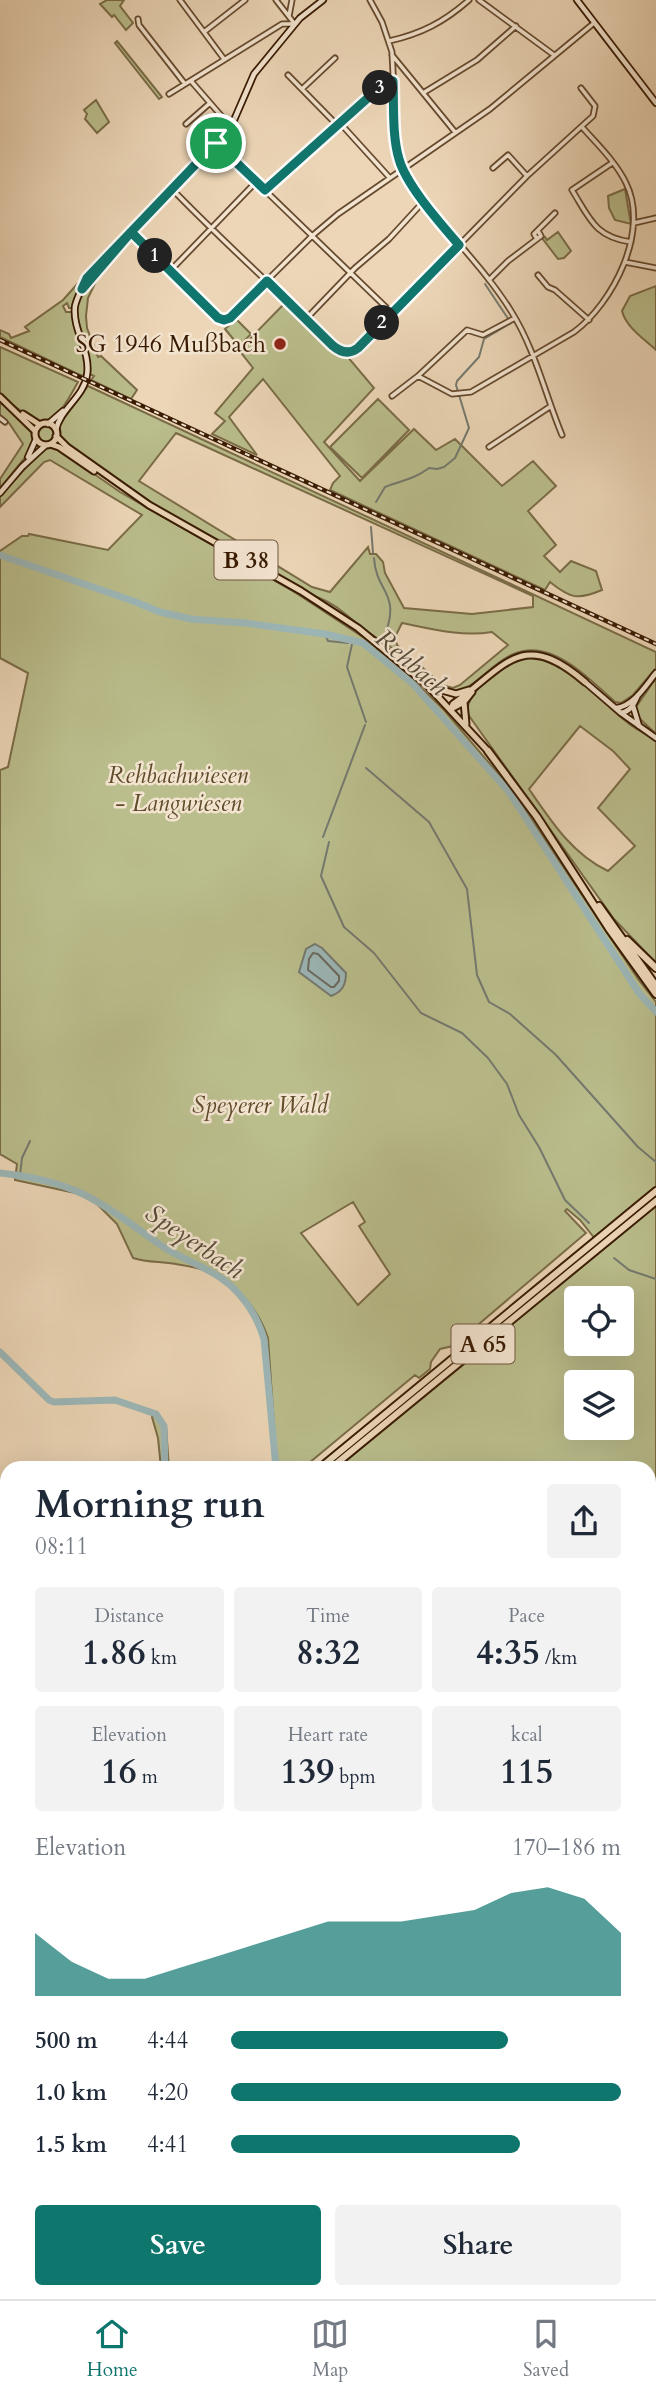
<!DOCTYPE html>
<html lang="en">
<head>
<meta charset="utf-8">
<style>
  :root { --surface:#fff; --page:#f2f2f3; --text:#1f2937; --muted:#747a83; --line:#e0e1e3; --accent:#0f766e }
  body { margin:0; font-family:Cardo,serif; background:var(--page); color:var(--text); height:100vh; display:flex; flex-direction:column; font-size:26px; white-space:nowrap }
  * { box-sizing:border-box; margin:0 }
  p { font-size:23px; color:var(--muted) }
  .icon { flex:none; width:38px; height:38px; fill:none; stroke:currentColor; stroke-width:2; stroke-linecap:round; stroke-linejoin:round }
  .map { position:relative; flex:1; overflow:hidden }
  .drawer { position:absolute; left:0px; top:1461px; width:656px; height:838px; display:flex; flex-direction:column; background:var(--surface); border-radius:21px 21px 0 0; box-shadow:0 7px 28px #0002 }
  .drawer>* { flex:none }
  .fabs { position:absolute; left:564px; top:1286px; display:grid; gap:14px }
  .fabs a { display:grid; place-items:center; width:70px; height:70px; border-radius:7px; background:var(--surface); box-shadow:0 7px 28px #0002; font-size:35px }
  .pin { position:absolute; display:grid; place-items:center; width:60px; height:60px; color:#fff; margin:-30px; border:4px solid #fff; border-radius:50%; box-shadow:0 2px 7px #0007 }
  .km { position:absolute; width:35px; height:35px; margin:-18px; border-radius:50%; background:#222; color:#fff; font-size:19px; line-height:35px; text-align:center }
  .round { display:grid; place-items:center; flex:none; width:74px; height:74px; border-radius:7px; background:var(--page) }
  .summary { display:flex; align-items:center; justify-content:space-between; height:119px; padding:0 35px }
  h1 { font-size:38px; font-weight:600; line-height:52px }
  .figures { display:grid; grid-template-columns:repeat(3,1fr); gap:10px; height:119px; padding:7px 35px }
  .figures div { display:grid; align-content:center; border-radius:7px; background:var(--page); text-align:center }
  .figures b { font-size:35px; font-weight:600 }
  .figures small { font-size:19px; font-weight:400 }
  .figures p { font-size:19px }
  .chart { height:196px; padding:14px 35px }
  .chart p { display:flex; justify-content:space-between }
  .chart svg { width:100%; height:126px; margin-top:7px; fill:var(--accent); opacity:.7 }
  .button { display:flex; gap:14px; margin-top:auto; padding:14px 35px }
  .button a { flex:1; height:80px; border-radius:7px; background:var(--accent); color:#fff; font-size:28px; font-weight:600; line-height:80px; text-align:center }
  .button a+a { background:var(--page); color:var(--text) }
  ul { padding:0 35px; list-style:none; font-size:23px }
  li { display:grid; grid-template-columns:112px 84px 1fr; align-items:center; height:52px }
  li i { height:18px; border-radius:9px; background:var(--accent) }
  .tabs { display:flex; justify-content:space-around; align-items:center; height:98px; border-top:2px solid var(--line); background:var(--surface); font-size:19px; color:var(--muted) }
  .tabs a { display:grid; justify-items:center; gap:4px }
  .tabs .on { color:var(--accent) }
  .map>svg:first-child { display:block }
  .green { fill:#babd8c; stroke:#7a6c47; stroke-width:2; fill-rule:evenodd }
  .water { fill:#9cb7b8; stroke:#74796f; stroke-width:2 }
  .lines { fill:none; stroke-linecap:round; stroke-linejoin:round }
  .shore { stroke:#6a695d; stroke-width:2 }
  .stream { stroke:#74796f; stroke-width:2 }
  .river { stroke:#9cb7b8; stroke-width:7 }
  .street-casing { stroke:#664a2f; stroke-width:7 }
  .secondary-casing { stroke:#391b02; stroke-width:8 }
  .primary-casing { stroke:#391b02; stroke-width:9 }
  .highway-casing { stroke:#391b02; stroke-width:10 }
  .street { stroke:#f3e4d0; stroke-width:3.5 }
  .secondary { stroke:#f3e4d0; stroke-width:4.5 }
  .primary { stroke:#ecd6b7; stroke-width:5 }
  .highway { stroke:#ecd6b7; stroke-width:6 }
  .rail-casing { stroke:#391b02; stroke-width:4.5 }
  .rail { stroke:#f3e4d0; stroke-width:2; stroke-dasharray:5; stroke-linecap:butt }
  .route-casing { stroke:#fff; stroke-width:14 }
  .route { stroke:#0f766e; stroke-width:9 }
  .poi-dot { fill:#8f2418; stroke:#f3e4d0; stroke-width:2.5 }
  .labels { text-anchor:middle; stroke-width:5; stroke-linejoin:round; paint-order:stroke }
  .shield { fill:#f3e4d0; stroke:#715740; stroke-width:2 }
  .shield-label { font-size:23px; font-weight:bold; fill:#391b02 }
  .poi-label { font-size:24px; fill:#391b02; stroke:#f3e4d0; text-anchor:end }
  .park-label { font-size:24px; font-style:italic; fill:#604c2b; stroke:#f3e4d0 }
  .water-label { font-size:26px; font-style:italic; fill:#574a39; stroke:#f3e4d0 }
</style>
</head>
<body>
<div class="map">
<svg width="656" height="2299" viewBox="0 0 656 2299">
  <rect width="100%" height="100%" fill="#ecd6b7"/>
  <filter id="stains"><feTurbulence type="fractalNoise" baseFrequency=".00286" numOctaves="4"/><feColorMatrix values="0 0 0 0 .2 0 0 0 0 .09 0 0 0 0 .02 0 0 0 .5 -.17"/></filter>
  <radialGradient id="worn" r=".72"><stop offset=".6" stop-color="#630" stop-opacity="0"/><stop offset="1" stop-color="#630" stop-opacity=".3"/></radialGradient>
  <path class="green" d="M107 0H124L120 6 133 23 126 30 114 15 112 17 100 4Z
    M117 41 162 97 159 99 115 43Z
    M96 100 109 122 97 133 85 119 87 114 84 110Z
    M625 189 631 224 615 220 609 208 608 196Z
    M558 232 571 251 564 258 558 259 542 238 545 237 547 240Z
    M96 263 97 265 86 277 73 308H69L67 303 63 306 66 312H73C75 334 88 353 85 376L80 375 0 337V330L9 334 11 338 29 331 25 327 63 300Z
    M100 273 88 298 86 316 87 328 98 357 101 356 137 390 131 399 91 380 94 376 90 374C93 346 66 320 82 293 86 285 94 280 100 273Z
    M656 286V350C644 339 626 327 622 311L630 296Z
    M285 303 332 350 347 356 374 388 324 442 360 481 414 429 436 450 455 439 502 486 533 461 556 486 528 511 556 545 544 556 560 572 571 561 596 571 602 590C578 600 571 599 550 582L545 590 330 490 333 483 340 476 263 379 229 417 257 455 212 434 225 421 215 413 253 368 239 350Z
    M236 319 251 334 239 346 225 329Z
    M0 347 78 382C49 435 45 430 0 395Z
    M88 386 656 652V668L633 695 621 703 615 702C596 685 576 664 551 654 498 634 479 701 447 690 434 686 423 673 413 664 398 651 381 641 365 630 349 618 337 604 317 597L157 507 132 492 59 439 60 424ZM176 433 533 596V607L472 614 404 608 385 573 383 562 376 554H370L368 547 330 592 312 587 139 481ZM402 623C431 629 462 637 492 632L508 645 460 685 453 688 442 685 397 645 395 637Z
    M378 399 409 430 362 478 330 447Z
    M0 402C14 414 39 427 32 449L0 488V479L23 444 9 423 0 416Z
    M38 434a8 8 0 1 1 16 0a8 8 0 1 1-16 0Z
    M49 446 58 449 120 492 296 593 384 651 444 710 512 790 638 979 656 1002V2118L649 2114V1468H337L603 1249 580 1220 567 1209 565 1211 586 1233 453 1346 440 1349 431 1362 430 1369 419 1378 415 1375 303 1468H277L268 1338C260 1314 241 1288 218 1275 208 1269 188 1266 176 1264 161 1261 148 1263 133 1258L117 1224 89 1196 15 1180 17 1164 0 1154V770L8 767 28 673 0 658V551L22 536H28L29 534 108 550 142 515 50 460 44 462 0 507V496L44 448ZM353 1202 365 1222 359 1226 390 1274 358 1305 301 1233ZM576 1298H621V1344H576ZM576 1382H621V1428H576Z
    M532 657C573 661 600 703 632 726 639 731 648 735 656 740V963L614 919 467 713C467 689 509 659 532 657ZM580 726 613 751 630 769 598 808 635 846 608 871C572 854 551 821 529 789Z
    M656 678V734L638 717 636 707Z
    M157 1412 166 1426 169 1468H161L158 1438 152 1417Z
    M7 1721V1748L0 1753V1727Z
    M656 2160V2253L649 2258V2168Z"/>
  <path class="water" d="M315 944 322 948 346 973C346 985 342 992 331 996L299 972 306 949Z"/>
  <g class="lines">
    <path class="shore" d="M313 953 318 954 339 976V981L334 987H331L308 970 309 959Z"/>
    <path class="stream" d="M376 502 385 487C402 480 413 480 429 468L437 469 444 467 455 458 469 428 456 385 457 381 479 357 484 339 511 323 485 284
      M371 527 373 553
      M374 558C376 593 401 592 385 635
      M325 634 328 641 348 643
      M352 644 347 667 366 722
      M375 652 378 648
      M366 768 429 822 467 889 477 975 489 1002 510 1014 556 1055 638 1147 656 1162
      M323 837 365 725
      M329 842 321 876 344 927 374 953 421 1013 462 1033 488 1058 507 1084 519 1115 539 1147 565 1200 589 1223
      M20 1175 22 1158 30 1141
      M614 1258 629 1270 656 1279
      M0 1517 7 1528
      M0 1749 7 1743
      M0 1903 7 1912
      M649 2113 656 2117
      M0 2126 7 2120
      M507 2299V2292"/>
    <path class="river" d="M0 555 133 601 160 612 191 619 245 623 325 634 363 643 412 683 509 792 639 993 656 1012
      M0 1173C29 1176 57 1182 83 1194 112 1208 138 1230 165 1248 180 1257 197 1264 213 1273 238 1287 256 1312 264 1339L276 1468
      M0 1352 49 1400 54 1402 115 1400 156 1414 164 1426 165 1468
      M279 2299 282 2292"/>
    <defs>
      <path id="street" d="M180 0 224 59
        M276 0 294 23
        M370 0 382 22 392 52 397 151C400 166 408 177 416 189 445 232 484 267 511 311 535 349 545 394 562 435
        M479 0 554 55
        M289 16 292 0
        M138 19 139 25 185 84
        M204 32 245 0
        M389 41C421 34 444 22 469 0
        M392 55 455 132
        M288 75 337 125
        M191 81 231 127
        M302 89 335 58
        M423 93 477 60 516 26
        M169 94 282 24H295
        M340 123 389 177
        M186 124 210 103
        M216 143 392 313
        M612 163 572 190C590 219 595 237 631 242
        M493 168 508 155 527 176
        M172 189C224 243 280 292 332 345 340 352 349 355 358 348L527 176 593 116 595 106 581 88
        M265 190 379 88 393 81
        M634 223 656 218
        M538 231 541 236 537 239 534 234 555 213
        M131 232 218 318 227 320 312 236 338 214 490 109 594 23
        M625 262 656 268
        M170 271 256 182
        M538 275 548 287 555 290 589 320
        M489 280 508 261 537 239
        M306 319 355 268 389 239 424 201
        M418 376 452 394 471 392 574 332C613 303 650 231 626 183 616 162 597 144 582 127
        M392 396 418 376 467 330 483 335 515 318
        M0 418 5 422
        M489 447 551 406
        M0 2161 7 2156
        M0 2237 7 2242
        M120 2292 121 2294
        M153 2292 157 2299"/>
      <path id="secondary" d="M577 0 656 103
        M48 424 63 411
        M56 430C60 409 84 397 87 375 91 351 72 330 75 306 77 297 82 289 85 281L231 127 254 74 300 18 323 0
        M28 457 36 439
        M0 493 22 467 46 445
        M585 682 621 713 656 738
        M633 706 639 726
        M616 708C633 707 646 685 656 673
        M621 713C631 711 634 704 638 695
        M0 2248 7 2253
        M52 2292 58 2299"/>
      <path id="primary" d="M0 397 35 431
        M23 414 40 425
        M35 434a11 11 0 1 1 22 0a11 11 0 1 1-22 0Z
        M56 436 67 447 149 505 301 591 358 628 427 685 488 751
        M50 444 59 447 94 471
        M431 687 456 694 469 690
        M464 702 466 724
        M451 709 453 704C507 665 522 628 585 682
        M451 709 464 702 472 692"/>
      <path id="highway" d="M488 751 537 817 610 930 656 994
        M599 906 656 986
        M627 940 656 968
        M320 1468 656 1191
        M331 1468 656 1201
        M0 1714 7 1708
        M0 1722 7 1717"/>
    </defs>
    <use href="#street" class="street-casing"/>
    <use href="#secondary" class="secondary-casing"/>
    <use href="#primary" class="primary-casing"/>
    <use href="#highway" class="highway-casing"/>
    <use href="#street" class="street"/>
    <use href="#secondary" class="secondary"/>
    <use href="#primary" class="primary"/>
    <use href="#highway" class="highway"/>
    <defs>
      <path id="rail" d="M0 340 656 644"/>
    </defs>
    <use href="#rail" class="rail-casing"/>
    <use href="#rail" class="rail"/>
  </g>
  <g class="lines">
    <defs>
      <path id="route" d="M216 143 131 232 82 289 87 278 131 232 218 318 224 320 230 318 267 281 332 345C340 352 349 355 358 348L459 245C441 224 406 185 399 159 392 136 394 105 393 81L379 88 265 190 216 143"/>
    </defs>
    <use href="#route" class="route-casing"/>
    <use href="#route" class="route"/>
  </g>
  <circle class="poi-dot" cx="280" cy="344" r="7"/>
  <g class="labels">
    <g class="shield">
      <rect x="214.5" y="540.5" width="63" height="39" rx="5"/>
      <rect x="451.5" y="1324.5" width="63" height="39" rx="5"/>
    </g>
    <g class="shield-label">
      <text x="246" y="568">B 38</text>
      <text x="483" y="1352">A 65</text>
    </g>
    <g class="poi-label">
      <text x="266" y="352">SG 1946 Mußbach</text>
    </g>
    <g class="park-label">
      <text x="178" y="783">Rehbachwiesen<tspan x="178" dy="28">- Langwiesen</tspan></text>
      <text x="260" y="1113">Speyerer Wald</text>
    </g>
    <g class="water-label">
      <text transform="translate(412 662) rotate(41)" y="9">Rehbach</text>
      <text transform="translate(195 1241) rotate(34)" y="9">Speyerbach</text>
    </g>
  </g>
  <rect width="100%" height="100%" filter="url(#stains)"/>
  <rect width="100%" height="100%" fill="url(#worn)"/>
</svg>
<div class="fabs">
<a><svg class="icon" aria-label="locate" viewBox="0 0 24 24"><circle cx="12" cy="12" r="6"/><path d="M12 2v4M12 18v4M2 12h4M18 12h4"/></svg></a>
<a><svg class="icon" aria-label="layers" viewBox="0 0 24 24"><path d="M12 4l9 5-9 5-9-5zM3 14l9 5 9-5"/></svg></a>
</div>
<div class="pin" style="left:216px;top:143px;background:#1e9e55"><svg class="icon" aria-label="arrive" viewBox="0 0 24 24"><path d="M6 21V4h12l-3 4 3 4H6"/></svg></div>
<b class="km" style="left:155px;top:256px">1</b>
<b class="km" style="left:382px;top:323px">2</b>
<b class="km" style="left:380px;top:88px">3</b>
<section class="drawer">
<div class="summary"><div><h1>Morning run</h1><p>08:11</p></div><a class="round"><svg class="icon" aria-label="share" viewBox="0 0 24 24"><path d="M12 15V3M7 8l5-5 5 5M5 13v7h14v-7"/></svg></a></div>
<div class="figures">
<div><p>Distance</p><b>1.86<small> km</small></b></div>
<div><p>Time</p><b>8:32</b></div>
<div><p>Pace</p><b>4:35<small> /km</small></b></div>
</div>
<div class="figures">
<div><p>Elevation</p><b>16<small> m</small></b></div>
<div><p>Heart rate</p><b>139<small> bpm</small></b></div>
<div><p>kcal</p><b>115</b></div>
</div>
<div class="chart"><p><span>Elevation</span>170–186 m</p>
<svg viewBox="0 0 160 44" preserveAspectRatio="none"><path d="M0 44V22L10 32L20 38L30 38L40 34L50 30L60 26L70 22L80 18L90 18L100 18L110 16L120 14L130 8L140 6L150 10L160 22V44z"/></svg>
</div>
<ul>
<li><b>500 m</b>4:44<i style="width:71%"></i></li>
<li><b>1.0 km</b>4:20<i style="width:100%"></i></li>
<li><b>1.5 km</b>4:41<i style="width:74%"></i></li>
</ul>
<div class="button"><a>Save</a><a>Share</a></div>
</section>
</div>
<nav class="tabs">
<a class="on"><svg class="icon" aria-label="home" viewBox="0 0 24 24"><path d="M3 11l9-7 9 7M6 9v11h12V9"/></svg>Home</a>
<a><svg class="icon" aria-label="map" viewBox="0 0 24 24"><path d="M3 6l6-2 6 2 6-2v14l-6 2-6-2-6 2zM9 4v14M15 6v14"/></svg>Map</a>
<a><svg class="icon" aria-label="saved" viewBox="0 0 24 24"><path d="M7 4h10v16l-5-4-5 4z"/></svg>Saved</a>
</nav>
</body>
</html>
